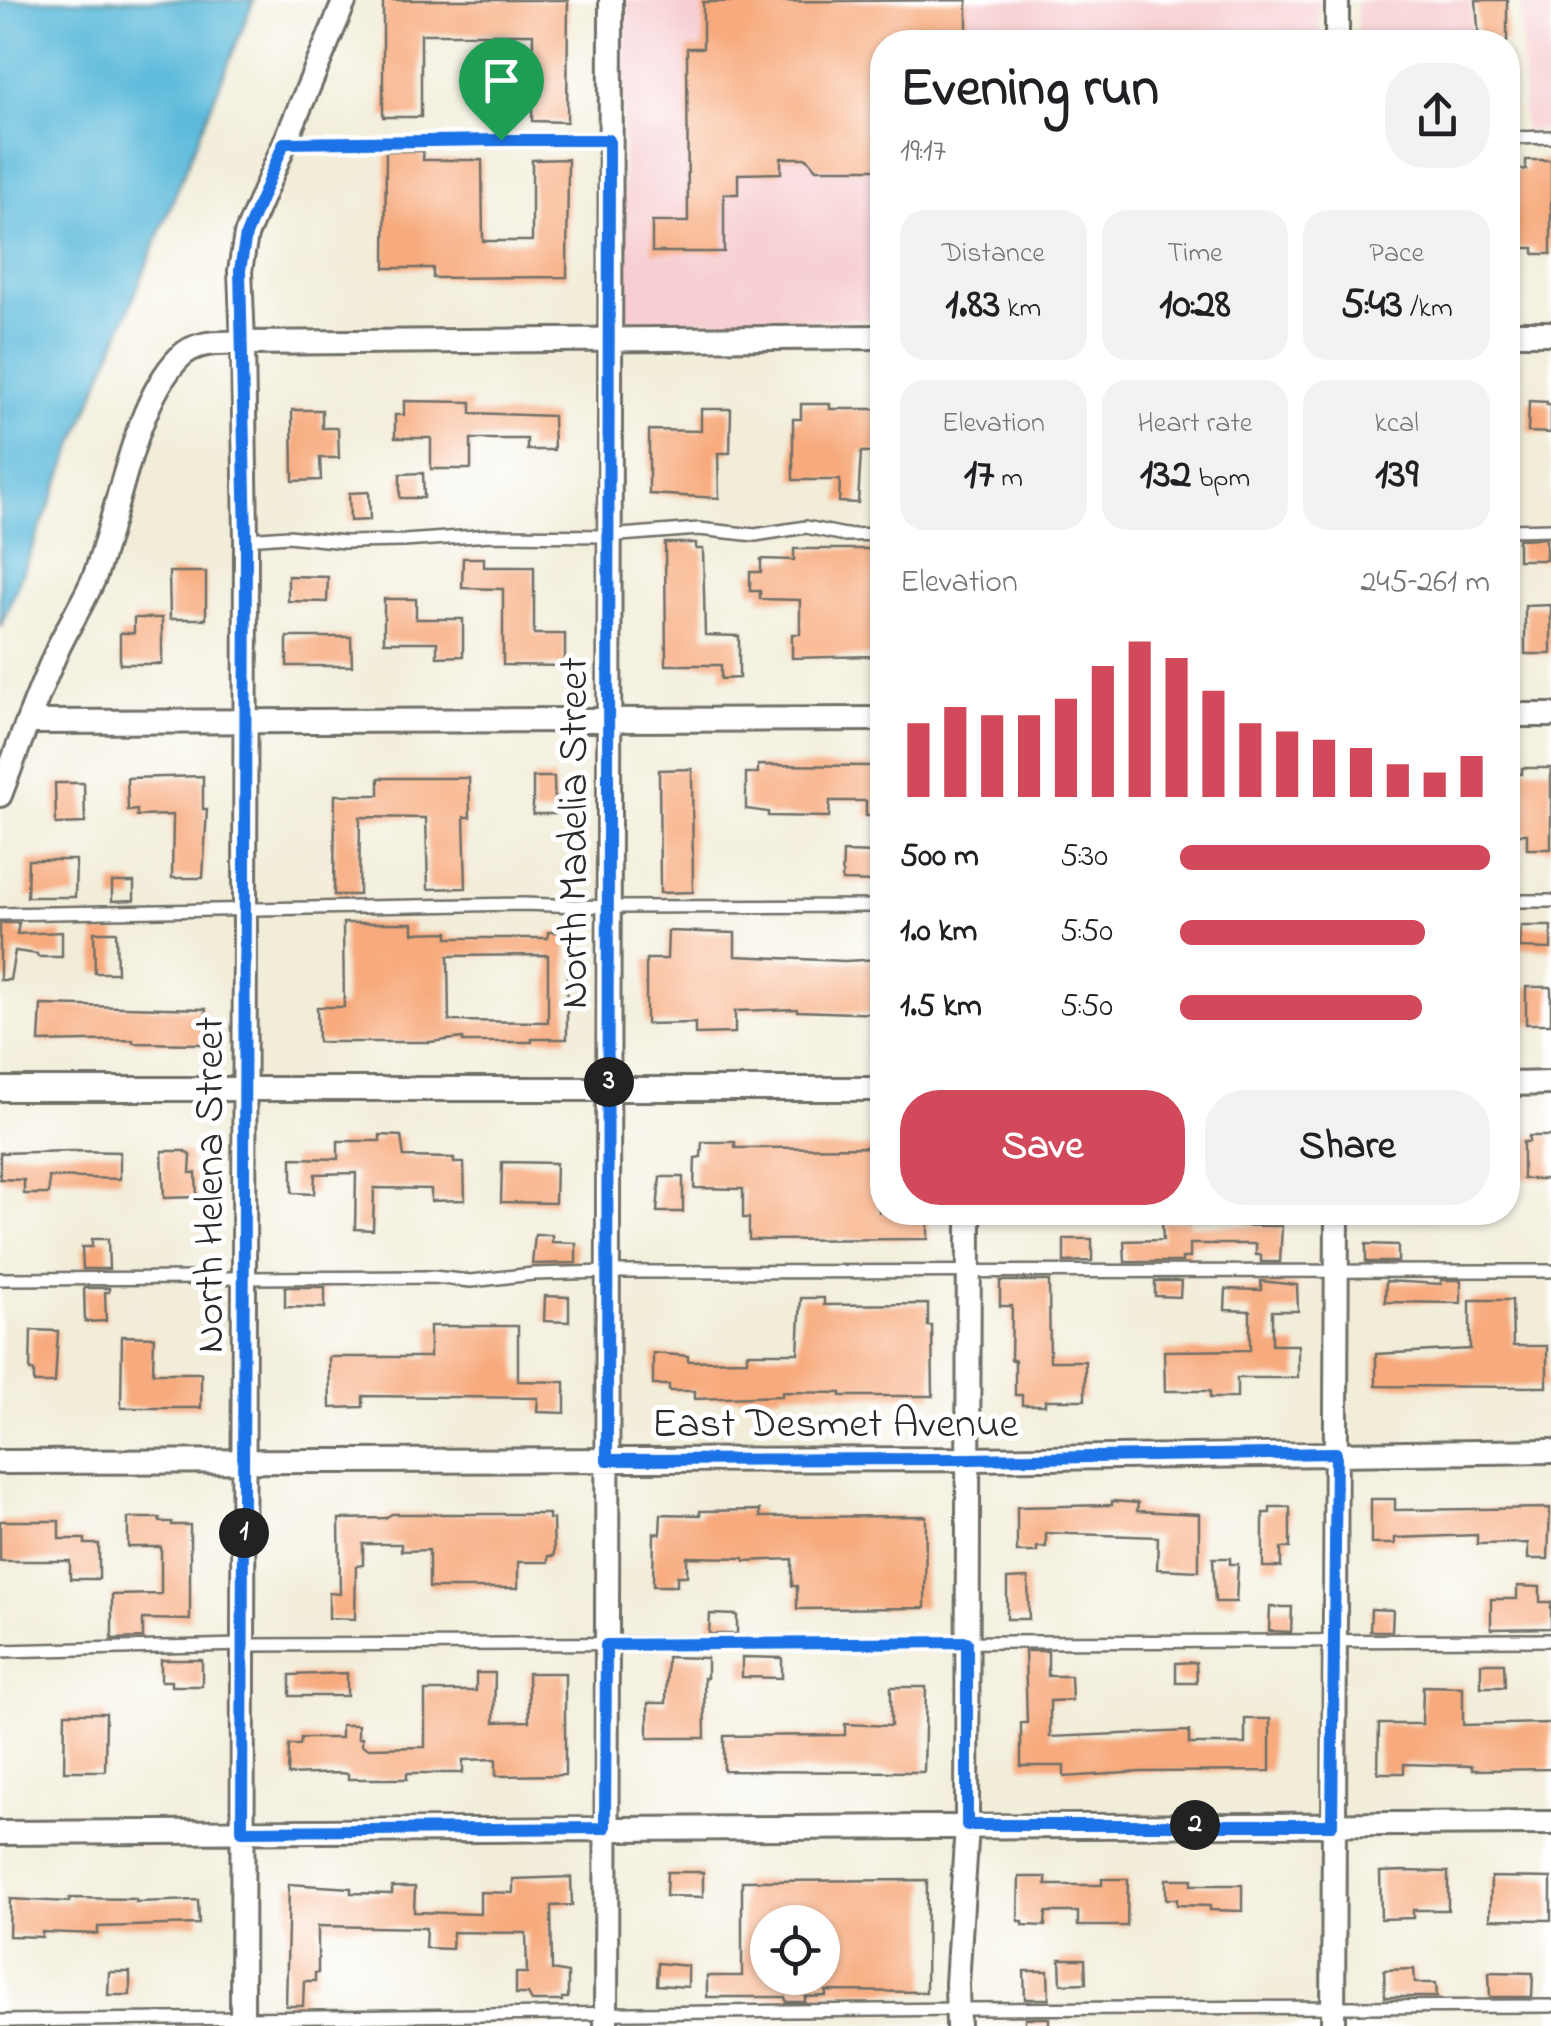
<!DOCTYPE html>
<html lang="en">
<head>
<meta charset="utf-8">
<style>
  :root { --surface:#fff; --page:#f2f2f2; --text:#202124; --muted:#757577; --accent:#d1495b }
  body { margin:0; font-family:"Indie Flower",sans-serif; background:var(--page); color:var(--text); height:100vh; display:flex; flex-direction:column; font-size:38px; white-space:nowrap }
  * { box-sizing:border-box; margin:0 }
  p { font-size:32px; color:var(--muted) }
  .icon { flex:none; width:55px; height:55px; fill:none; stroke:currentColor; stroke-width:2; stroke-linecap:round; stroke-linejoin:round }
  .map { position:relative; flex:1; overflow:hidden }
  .details { position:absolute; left:870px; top:30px; width:650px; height:1195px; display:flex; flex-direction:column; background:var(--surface); border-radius:40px; box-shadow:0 2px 8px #0004 }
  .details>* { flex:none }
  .controls { position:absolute; left:750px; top:1905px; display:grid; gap:20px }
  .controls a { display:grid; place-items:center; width:90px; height:90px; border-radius:50%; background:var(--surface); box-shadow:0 2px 8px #0004; font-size:50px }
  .pin { position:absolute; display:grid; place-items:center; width:85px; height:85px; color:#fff; margin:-102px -42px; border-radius:50% 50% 50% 0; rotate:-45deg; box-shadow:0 0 10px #0007 }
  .pin .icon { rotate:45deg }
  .km { position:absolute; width:50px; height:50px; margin:-25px; border-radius:50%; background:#222; color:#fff; font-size:28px; line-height:50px; text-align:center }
  .round { display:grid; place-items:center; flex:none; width:105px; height:105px; border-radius:40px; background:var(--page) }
  .head { display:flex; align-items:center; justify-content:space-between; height:170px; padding:0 30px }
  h1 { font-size:55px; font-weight:700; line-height:75px }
  .figures { display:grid; grid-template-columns:repeat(3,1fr); gap:15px; height:170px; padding:10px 30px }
  .figures div { display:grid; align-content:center; border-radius:25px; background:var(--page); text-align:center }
  .figures b { font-size:42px; font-weight:700 }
  .figures small { font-size:28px; font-weight:400 }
  .figures p { font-size:28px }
  .chart { height:280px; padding:20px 30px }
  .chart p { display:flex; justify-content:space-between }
  .chart svg { width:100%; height:180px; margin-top:10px; stroke:var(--accent); stroke-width:6 }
  .action { display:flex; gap:20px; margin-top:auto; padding:20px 30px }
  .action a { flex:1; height:115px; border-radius:40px; background:var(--accent); color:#fff; font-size:40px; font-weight:700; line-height:115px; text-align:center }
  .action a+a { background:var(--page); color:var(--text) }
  ul { padding:0 30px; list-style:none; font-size:32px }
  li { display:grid; grid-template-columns:160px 120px 1fr; align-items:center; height:75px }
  li i { height:25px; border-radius:12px; background:var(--accent) }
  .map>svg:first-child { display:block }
  .built { fill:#f7cfd2 }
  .water { fill:#5cbada; stroke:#447282; stroke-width:2.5 }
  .building { fill:#f7aa7d; fill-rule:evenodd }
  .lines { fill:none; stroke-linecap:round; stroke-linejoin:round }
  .lane-casing { stroke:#716f68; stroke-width:16 }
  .street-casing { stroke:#716f68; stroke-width:28 }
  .lane { stroke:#fff; stroke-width:11 }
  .street { stroke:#fff; stroke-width:22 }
  .route-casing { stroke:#fff; stroke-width:20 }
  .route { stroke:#1a73e8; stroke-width:12 }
  .labels { text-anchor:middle; stroke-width:10; stroke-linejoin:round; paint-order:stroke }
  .street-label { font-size:42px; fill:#2b2b2b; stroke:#fff }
</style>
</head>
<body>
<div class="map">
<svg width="1551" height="2026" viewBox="0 0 1551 2026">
  <rect width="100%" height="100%" fill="#fff"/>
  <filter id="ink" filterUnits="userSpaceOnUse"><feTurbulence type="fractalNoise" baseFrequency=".01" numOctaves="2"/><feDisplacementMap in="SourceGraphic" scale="20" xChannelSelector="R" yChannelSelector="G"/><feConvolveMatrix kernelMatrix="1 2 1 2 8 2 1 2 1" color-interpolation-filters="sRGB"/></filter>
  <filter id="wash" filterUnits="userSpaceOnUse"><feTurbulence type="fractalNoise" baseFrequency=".0048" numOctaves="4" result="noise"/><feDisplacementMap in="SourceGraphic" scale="40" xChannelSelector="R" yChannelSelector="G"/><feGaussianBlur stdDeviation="2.25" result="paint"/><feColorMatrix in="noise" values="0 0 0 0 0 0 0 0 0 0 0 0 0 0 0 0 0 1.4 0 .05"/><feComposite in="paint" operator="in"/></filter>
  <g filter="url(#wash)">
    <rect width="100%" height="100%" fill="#f2edd9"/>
    <path class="built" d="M624 0H1319V42H882V319L623 321Z
      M1357 0H1471V42H1357Z
      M1521 0H1551V130L1524 131Z"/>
    <path class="water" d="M0 0H254L0 628Z"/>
    <g id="blocks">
      <path class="building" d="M383 0H568L567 122 532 121 533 34H421V117H383Z
        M967 0V42H882V169H816L807 158H781V173L738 174V194H724V252H652V222H688L687 48H703V2Z
        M1476 0H1507V42L1479 41Z
        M386 151H423V160H482L483 241H532V160L568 159 567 277 433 278V268H385Z
        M1526 160H1551V254H1534V248H1508V169L1526 170Z
        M404 401 471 402V413L553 416 554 450H527V439H471V469H431V438H395V415H404Z
        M1529 401 1547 402V405H1551V433L1528 432Z
        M801 404H830V409H880V452H861L858 503 839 502 840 480H793V419H801Z
        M701 409H731L730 453H718L719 498 649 494V430L701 431Z
        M292 410H322V428H338L339 458H320L321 480 293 481Z
        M423 473 424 498H400V474Z
        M369 492 370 520 350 521 349 493Z
        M1546 538V560H1518V539Z
        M665 543H696V549H703L705 635 739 636V678L721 679V665H666Z
        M794 549H882V575H877V650H874V656L792 658V634H800V600L760 599V591H750V572H761V559L794 560Z
        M463 558H484V567H534V634H565V666L503 665V589L462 588Z
        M169 572H206V619H170Z
        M288 576 328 577 327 602 288 601Z
        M384 599H416V619H463V656L437 657V642H384Z
        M1551 605V654H1525V606Z
        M134 618H162V664H120V633H134Z
        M287 637H351L352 666H287Z
        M758 765 873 766V772H881L882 816H866V801H830L829 817 768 816V812L746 809V773H758Z
        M1522 768H1551V849H1527V834H1508V774H1522Z
        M692 769 693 892 660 893 659 770Z
        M203 776V809H207L203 878H172L173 815 137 816V810L128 811 127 778Z
        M533 777H554L555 814H533Z
        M379 778H469L470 817H464L466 888 428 889 426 818 360 817 359 895H334L335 795H379Z
        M55 783H84L85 823 56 824Z
        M843 852 878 853 877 882 842 881Z
        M28 860H76L75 897H27Z
        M112 882H134V900L112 901Z
        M0 923H19L17 934 62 932V957H38L37 954 15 951 10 980H0Z
        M343 923H413V933L448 932V938H548V932H567V1039H532V1042H463V1038L430 1042H318L317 1007H344ZM548 955V1022L449 1021 448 956Z
        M1521 926H1551V949L1520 948Z
        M668 931 735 933V956L844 961 882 959V1014L797 1011V1009L735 1011V1033L695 1034V1023L646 1024V959H667Z
        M94 932H116L117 973H95Z
        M1526 987H1551V1024H1526Z
        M41 1005 206 1009 204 1044 133 1043V1040L39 1042Z
        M380 1135 401 1136 404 1157 454 1158V1163H464L465 1200 431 1201V1189L374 1188 373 1230 355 1229 356 1173 315 1174 314 1194 292 1193V1158L338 1159V1141H380Z
        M1529 1136H1551V1179H1523V1142H1529Z
        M702 1142H735V1148L878 1147 879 1212H928V1239L749 1240V1218H743V1189L694 1188 695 1158 701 1157Z
        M71 1151 120 1152V1179L49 1177V1194H24V1180L0 1179V1153Z
        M162 1151H185L191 1156 190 1173H196L197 1197 164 1198Z
        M502 1162 556 1163 555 1203 501 1202Z
        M660 1177H683V1212H657Z
        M1189 1220V1225L1282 1226 1280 1262H1261V1255H1256V1244H1190V1258H1182V1262H1125L1124 1241 1163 1240 1162 1221Z
        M535 1235H552V1242L576 1243V1263L532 1264Z
        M92 1239H108L109 1269H83L82 1247H92Z
        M1064 1239H1092V1261L1064 1262Z
        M1366 1244 1398 1245V1262H1366Z
        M1441 1280H1461V1303L1385 1302 1386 1281 1441 1284Z
        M1000 1281H1049L1050 1361H1085V1400H1045V1405H1022V1395H1015V1360H1011L1012 1306H1000Z
        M1155 1281H1181L1180 1297 1155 1296Z
        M1261 1281 1297 1285 1298 1311H1272V1345H1298V1378H1237V1398H1210V1391H1165L1164 1351 1250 1350V1311L1225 1310 1226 1289 1261 1290Z
        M285 1287H325V1308L285 1307Z
        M84 1288H109V1292H105L106 1321 85 1322Z
        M545 1296 569 1297V1322L544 1321Z
        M801 1298H824V1305L928 1304V1326H932L933 1396H841V1393L782 1392V1396L695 1399V1391H669V1385H653V1353L688 1356V1361L747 1360V1353H798Z
        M1470 1300H1512L1513 1346H1547V1387L1376 1386V1354L1470 1349Z
        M430 1326H518V1381L565 1382V1413L537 1412 538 1398 363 1396V1407L330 1408 329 1357H430Z
        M31 1330 58 1331 55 1383H34V1371H30Z
        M122 1336 154 1337 153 1373H201V1408H121Z
        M1371 1499H1395V1510L1550 1508 1548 1559H1528V1543L1477 1544V1535L1395 1538V1544H1371Z
        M1112 1501 1138 1503 1137 1511 1199 1514V1571L1157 1569 1158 1537 1046 1533V1547H1037V1552H1017V1507L1112 1505Z
        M1270 1507H1290V1548H1281V1567H1263V1513H1270Z
        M760 1510V1517L926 1516 925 1608 797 1609V1586H792V1559L745 1561 744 1558 687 1557V1576H677V1586H653L654 1533 660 1534 661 1514 700 1515V1511Z
        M392 1514H549V1519H553L554 1556H548V1562H518V1588H429V1550L401 1551V1544H363V1565L356 1566 355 1619 329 1618V1593L340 1594 339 1519 385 1518Z
        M128 1518H160V1522H172V1525H190V1620L143 1619V1638L112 1639V1595L161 1594V1547H128Z
        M0 1521H59V1539H85V1544H99V1579H70V1561H0Z
        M1213 1558H1230V1564H1238L1236 1602H1215Z
        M1028 1578 1029 1619H1007V1579Z
        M1517 1586 1540 1587V1602H1551V1628L1491 1629V1599H1517Z
        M1270 1607H1292L1291 1632 1269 1631Z
        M1371 1609 1393 1610 1392 1631H1370Z
        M710 1614 737 1615V1634H709Z
        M1025 1651H1048V1676H1071L1072 1700 1050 1701V1737L1189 1731V1744H1245V1719H1270V1771L1141 1772 1064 1777V1766H1021V1723H1027Z
        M667 1657 707 1658V1678H704L705 1738H648V1703H666Z
        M742 1657 782 1658V1678L742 1677Z
        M161 1660H202V1686H171V1681H161Z
        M1196 1662 1197 1683H1176V1663Z
        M1481 1663H1504L1505 1687H1481Z
        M347 1673V1696H290V1675Z
        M476 1673H495L494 1722 529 1721 528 1673H565V1775L496 1776V1759L463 1760V1773H407V1779H348V1774L341 1773 288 1775 289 1745H300L301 1738H341V1725H358V1738H362V1745L367 1748 425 1747V1691H476Z
        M1423 1686 1463 1687V1725L1551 1723V1769L1472 1770V1766L1404 1764V1773H1378L1379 1724H1422Z
        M891 1687H926L924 1772 724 1771V1736L845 1735V1724L891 1726Z
        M65 1713H106L105 1771H64Z
        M1402 1871 1448 1872V1910H1413V1918L1381 1919 1380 1872Z
        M667 1872H703V1897L666 1896Z
        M571 1877 572 1905 551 1906 552 1970 568 1973V1998H562V2001H532L528 1994H516V1973H527L526 1933 453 1932 452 1949 425 1948 426 1928 318 1926V1973H315V1981H304L303 2006H286L289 1884 351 1888V1893L392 1894V1887H415L414 1912 480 1914V1892L513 1893V1879Z
        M1019 1877H1046V1885H1102V1879H1128L1127 1926H1078V1912H1046L1045 1926 1023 1925V1921H1018Z
        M1491 1877 1551 1878V1920L1490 1919Z
        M1166 1879H1192L1191 1885H1242V1911L1210 1910V1906L1177 1905V1899H1166Z
        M927 1880 926 1992 826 1991V1996L805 1997V2002H786L785 1997H707V1976H742V1881ZM768 1922H822V1978H768Z
        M69 1898 136 1899V1902L198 1900 199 1924 98 1927V1934L42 1932V1937L9 1936 10 1899 69 1902Z
        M1060 1959H1085L1086 1983 1061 1984Z
        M658 1963 688 1966V1987L657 1985Z
        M1414 1969 1415 1983H1436L1437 1997H1385L1384 1970Z
        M1024 1971H1048L1049 1999H1025Z
        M109 1972H130V1995H108Z
        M1489 1972 1533 1973 1532 1997H1490Z
        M1025 2018H1049V2026H1025Z"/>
    </g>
  </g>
  <g filter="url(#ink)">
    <use href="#blocks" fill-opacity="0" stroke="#716f68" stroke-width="2.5"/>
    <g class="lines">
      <defs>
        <path id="lane" d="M1508 138 1551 137
          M285 143 609 139
          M1508 530 1551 529
          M246 539 288 536 344 542 404 541 490 535 607 536 699 529 755 535 806 527 845 535 882 534
          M1508 901H1551
          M0 914 523 904 608 907 882 906
          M0 1279 433 1277 471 1281 533 1274 608 1272 1551 1271
          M0 1651 243 1645 1551 1640
          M0 2021 957 2009 1551 2006"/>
        <path id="street" d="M1337 42V0
          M1508 333H1551
          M1508 715H1551
          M28 722 882 719
          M0 795C19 745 37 694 59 646 70 623 84 601 94 578 118 516 133 405 179 358 196 340 221 343 243 343L240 271 246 235 345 0
          M1508 1084 1551 1083
          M0 1089H882
          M0 1462 967 1459 1551 1451
          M0 1833 1551 1823
          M242 2026 246 539 243 343 882 337
          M606 2026 611 0
          M958 2026 957 1984 967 1825 969 1212
          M1333 2026 1337 1212"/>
      </defs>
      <use href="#lane" class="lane-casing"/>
      <use href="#street" class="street-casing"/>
      <use href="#lane" class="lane"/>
      <use href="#street" class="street"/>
    </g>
  </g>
  <g class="lines" filter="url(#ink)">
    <defs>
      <path id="route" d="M501 140H609L607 1460 967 1459 1336 1453 1332 1825H967V1642L606 1645 605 1828 242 1831 246 539 240 270 246 235 284 143Z"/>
    </defs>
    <use href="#route" class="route-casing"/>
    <use href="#route" class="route"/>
  </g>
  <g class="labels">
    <g class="street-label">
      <text transform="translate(571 833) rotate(-90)" y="15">North Madelia Street</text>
      <text transform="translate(207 1185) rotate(-90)" y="15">North Helena Street</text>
      <text x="835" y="1436">East Desmet Avenue</text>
    </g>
  </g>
</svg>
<div class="controls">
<a><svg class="icon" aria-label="locate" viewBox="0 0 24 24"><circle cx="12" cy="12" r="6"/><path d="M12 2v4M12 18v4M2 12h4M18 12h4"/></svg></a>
</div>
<div class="pin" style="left:501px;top:140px;background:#1e9e55"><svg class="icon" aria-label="arrive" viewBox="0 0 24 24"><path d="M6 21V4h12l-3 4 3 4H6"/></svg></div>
<b class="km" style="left:244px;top:1533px">1</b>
<b class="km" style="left:1195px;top:1825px">2</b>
<b class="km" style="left:609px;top:1082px">3</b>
<section class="details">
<div class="head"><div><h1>Evening run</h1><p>19:17</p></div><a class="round"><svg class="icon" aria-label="share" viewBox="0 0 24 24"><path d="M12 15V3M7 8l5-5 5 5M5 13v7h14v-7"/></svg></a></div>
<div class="figures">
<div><p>Distance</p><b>1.83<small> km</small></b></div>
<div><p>Time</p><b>10:28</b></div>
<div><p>Pace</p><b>5:43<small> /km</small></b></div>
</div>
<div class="figures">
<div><p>Elevation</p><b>17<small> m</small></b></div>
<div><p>Heart rate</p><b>132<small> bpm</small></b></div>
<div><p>kcal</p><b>139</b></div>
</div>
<div class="chart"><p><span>Elevation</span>245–261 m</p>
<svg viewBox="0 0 160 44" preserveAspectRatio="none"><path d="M5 44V26M15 44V22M25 44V24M35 44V24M45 44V20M55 44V12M65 44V6M75 44V10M85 44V18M95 44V26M105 44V28M115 44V30M125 44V32M135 44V36M145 44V38M155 44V34"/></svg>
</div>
<ul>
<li><b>500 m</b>5:30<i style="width:100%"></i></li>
<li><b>1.0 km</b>5:50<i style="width:79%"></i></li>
<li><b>1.5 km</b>5:50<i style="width:78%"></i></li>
</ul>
<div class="action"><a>Save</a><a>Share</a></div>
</section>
</div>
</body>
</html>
